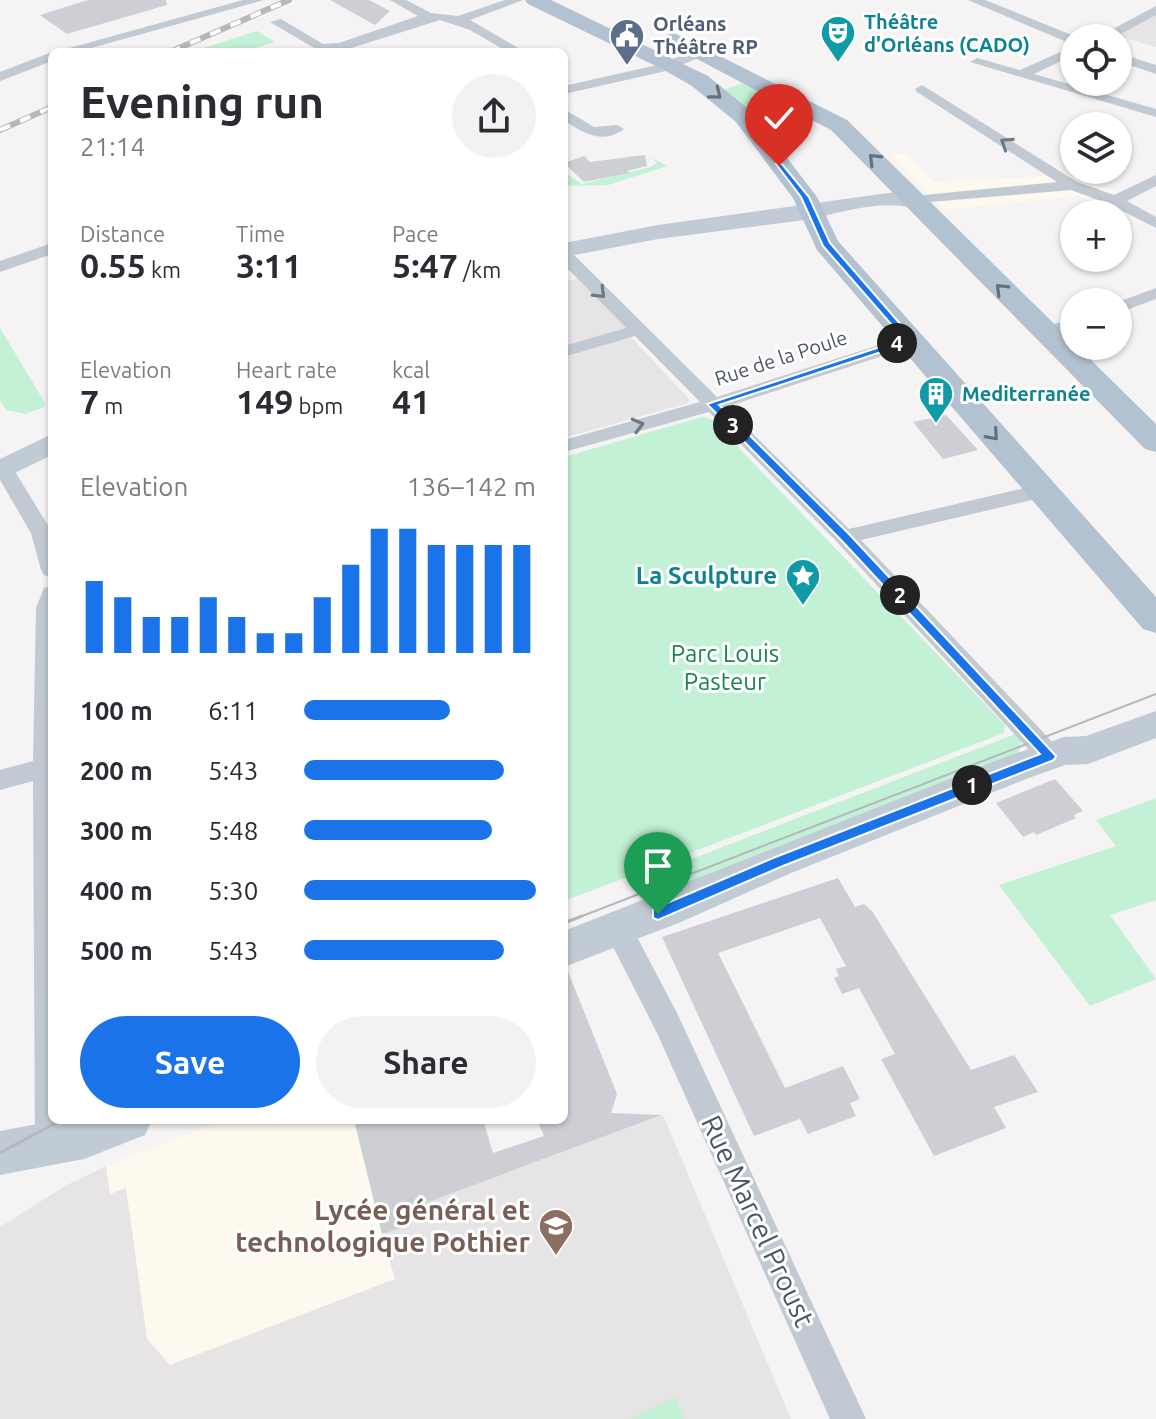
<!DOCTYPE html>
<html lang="en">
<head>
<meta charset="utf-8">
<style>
  :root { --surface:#fff; --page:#f2f2f3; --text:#2b2b33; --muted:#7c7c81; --accent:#1a73e8 }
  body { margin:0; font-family:Ubuntu,sans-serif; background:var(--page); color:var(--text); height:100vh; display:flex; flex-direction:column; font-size:30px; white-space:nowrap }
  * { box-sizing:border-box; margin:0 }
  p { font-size:26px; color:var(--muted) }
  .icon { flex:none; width:44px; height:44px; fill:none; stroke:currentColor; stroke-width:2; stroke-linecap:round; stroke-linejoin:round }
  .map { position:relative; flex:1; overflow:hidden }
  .side { position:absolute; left:48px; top:48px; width:520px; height:1076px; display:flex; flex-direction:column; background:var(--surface); border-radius:12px; box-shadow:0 2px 6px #0004 }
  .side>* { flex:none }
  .buttons { position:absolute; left:1060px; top:24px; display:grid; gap:16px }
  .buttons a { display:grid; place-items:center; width:72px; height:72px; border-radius:50%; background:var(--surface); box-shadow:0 2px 6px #0004; font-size:40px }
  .pin { position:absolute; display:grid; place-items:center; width:68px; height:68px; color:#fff; margin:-82px -34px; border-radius:50% 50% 50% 0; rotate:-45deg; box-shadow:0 0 8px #0007 }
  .pin .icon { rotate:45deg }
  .km { position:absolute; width:40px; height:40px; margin:-20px; border-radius:50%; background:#222; color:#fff; font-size:22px; line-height:40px; text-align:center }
  .round { display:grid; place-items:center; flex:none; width:84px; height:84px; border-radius:42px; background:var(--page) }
  .summary { display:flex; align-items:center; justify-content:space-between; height:136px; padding:0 32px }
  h1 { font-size:44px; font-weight:600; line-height:60px }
  .metrics { display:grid; grid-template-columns:repeat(3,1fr); gap:12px; height:136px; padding:8px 32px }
  .metrics div { display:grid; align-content:center }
  .metrics b { font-size:34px; font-weight:600 }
  .metrics small { font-size:22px; font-weight:400 }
  .metrics p { font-size:22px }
  .chart { height:224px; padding:16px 32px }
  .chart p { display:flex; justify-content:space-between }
  .chart svg { width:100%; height:144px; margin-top:8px; stroke:var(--accent); stroke-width:6 }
  .cta { display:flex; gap:16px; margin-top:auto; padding:16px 32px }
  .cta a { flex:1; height:92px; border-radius:48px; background:var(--accent); color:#fff; font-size:32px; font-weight:600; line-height:92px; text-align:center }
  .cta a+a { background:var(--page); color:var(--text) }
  ul { padding:0 32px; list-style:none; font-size:26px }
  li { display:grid; grid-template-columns:128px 96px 1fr; align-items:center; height:60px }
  li i { height:20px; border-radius:10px; background:var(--accent) }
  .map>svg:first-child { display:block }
  .commercial { fill:#fdf9ef }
  .education { fill:#e6e4e5 }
  .green { fill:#c3f1d5 }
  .building { fill:#cdcfd5 }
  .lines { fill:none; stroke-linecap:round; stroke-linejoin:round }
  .street { fill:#c1cad2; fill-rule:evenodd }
  .secondary { fill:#c1cbd6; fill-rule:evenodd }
  .primary { fill:#b3c2d1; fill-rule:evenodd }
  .tram-far1 { stroke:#b5b8bd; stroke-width:2 }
  .tram { stroke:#b5b8bd; stroke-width:3 }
  .rail-casing { stroke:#b5b8bd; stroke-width:6 }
  .rail { stroke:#fff; stroke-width:4; stroke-dasharray:11; stroke-linecap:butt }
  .oneway { stroke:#64717d }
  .oneway2 { stroke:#6e7983 }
  .route { fill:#1a73e8; stroke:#fff; stroke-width:2 }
  .labels { text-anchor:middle; stroke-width:6; stroke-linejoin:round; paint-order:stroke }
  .far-culture-label { font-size:20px; font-weight:bold; fill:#0d838f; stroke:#fff; text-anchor:start }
  .far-service-label { font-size:20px; font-weight:bold; fill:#4e5e75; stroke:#fff; text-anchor:start }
  .far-street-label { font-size:20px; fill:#4a5661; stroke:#fff }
  .culture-label { font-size:24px; font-weight:bold; fill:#0d838f; stroke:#fff; text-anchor:end }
  .park-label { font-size:24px; fill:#17864f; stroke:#fff }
  .near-education-label { font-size:28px; font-weight:bold; fill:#785e54; stroke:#fff; text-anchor:end }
  .near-street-label { font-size:28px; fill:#4a5661; stroke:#fff }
</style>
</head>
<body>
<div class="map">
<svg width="1156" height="1419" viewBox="0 0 1156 1419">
  <rect width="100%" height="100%" fill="#f5f3f3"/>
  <path class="commercial" d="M905 153 933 182 1069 175 1131 197 1122 209 1113 212 1079 196 944 210 891 154Z
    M223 1120H354L395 1279 169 1365 147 1339 126 1189 110 1194 106 1166Z"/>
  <path class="education" d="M1156 14V47L1116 35Z
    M577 279 626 328 565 348 564 282Z
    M630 336 689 399 688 403 564 438V358Z
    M663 1115 791 1419H0V1227L65 1186 106 1166 110 1194 126 1188 147 1339 170 1365 395 1279 382 1234 411 1225 407 1210Z"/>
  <path class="green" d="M257 31 275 42 243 52 197 50Z
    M746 82 807 117 746 110 720 91Z
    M652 158 667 166 608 185 564 186V172L582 184 651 167 657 163Z
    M0 328 45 403 44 407 25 414 6 410 0 401Z
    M702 417 711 419 1005 725 1004 733 564 901V457Z
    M1018 733 1021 742 1019 754 657 898 645 877Z
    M1156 798V900L1110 915 1156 979 1090 1006 999 885 1116 846 1096 820Z
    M675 1397 684 1419H630Z"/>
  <path class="building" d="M88 0H166L167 5 67 34 40 15Z
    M330 0H369L390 11 375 25Z
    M645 155 647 166 627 171 629 173 584 182 564 163 584 156 590 162Z
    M946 415 958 428 978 450 943 459 913 422Z
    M1055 779 1083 811 1074 815 1076 818 1036 835 1034 832 1023 837 996 803Z
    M838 878 855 907 864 904 872 911 971 1070 1014 1055 1038 1092 994 1107 1006 1128 934 1156 881 1059 895 1054 859 988 842 994 834 978 839 976 836 969 846 966 820 918 718 953 785 1088 843 1066 860 1099 850 1103 856 1116 808 1134 800 1119 754 1136 662 937Z
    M567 969 617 1094 611 1113 662 1115 407 1210 412 1225 382 1234 354 1120H483L493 1153 544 1136 537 1120H564V970Z"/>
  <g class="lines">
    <path class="street" d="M243 0H264L77 52H55Z
      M390 0H406L431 13 458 16 505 0H523L470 20 525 52H508L470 30 440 20 345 50 321 52 270 22 281 19 323 44 339 43 418 16Z
      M968 0H985L1079 38H1074V44L1069 43Z
      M1156 6V15L1113 38H1096Z
      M1074 46V55L1034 74 1156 109V117L970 62 977 58 1020 70Z
      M701 48 708 52 706 55 666 71 564 94V86L657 65Z
      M52 52V61L0 81V72Z
      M1118 53 1156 65V74L1118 61Z
      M922 85 1077 182 1114 195 1156 175V186L1127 201 1156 217V228L1109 204 1071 190 908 204 906 201 914 196 1057 182 917 92 915 89Z
      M564 109 594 127 617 125 624 129C603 145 582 133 564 120Z
      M52 243V254L0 272V261Z
      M564 250 570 251 717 397 904 337H916L919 341 916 345 726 407 849 529 1042 484 1049 486 1052 491 1049 496 861 540 1059 749 1062 756 1059 763 1050 766 1041 763 837 542 709 412 564 452V440L700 402 635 336 564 357V346L626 328 564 265Z
      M1156 288V299L1118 313V302Z
      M1074 319V329L1044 337 1035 332 1038 328Z
      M4 464 11 465 52 532V578L44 575 41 570 31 533 0 480V465Z
      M52 586V1120H66L67 1144 62 1155 51 1159 40 1155 35 1144 33 781 0 790V770L33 761 36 608 44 588Z
      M618 917 628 920 677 1013 866 1419H830L657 1033 604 929 608 920Z"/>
    <path class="secondary" d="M903 191 922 196 925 201 914 208C883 200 843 211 813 219L658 239 564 257V243L658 225Z
      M52 434V455L0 480V459Z
      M1156 711V738L1088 764 1065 765 1026 779 791 873 681 922 564 967V931L1000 759 1064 737 1086 736Z
      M59 1120H152L145 1135 84 1159 0 1175V1131Z"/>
    <path class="primary" d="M525 0H551L708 76 752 112 817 197 838 241 1156 597V633L1143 629 817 250 793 198 736 122 692 86 662 69 528 4Z
      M672 32 847 120 1156 424V452L1145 449 831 130 665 42 662 38Z"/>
    <path class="tram-far1" d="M577 918 1156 694"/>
    <path class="tram" d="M564 923 582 916
      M0 1153 61 1120"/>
    <defs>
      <path id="rail" d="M170 52 289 0
        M0 130 52 107"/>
    </defs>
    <use href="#rail" class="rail-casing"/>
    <use href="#rail" class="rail"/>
  </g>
  <defs><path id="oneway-chevron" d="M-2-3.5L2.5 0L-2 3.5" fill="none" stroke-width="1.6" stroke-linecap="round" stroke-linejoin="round" transform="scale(2)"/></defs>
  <g class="oneway">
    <use href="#oneway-chevron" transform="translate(716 94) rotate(39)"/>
    <use href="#oneway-chevron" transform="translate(874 159) rotate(-135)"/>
    <use href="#oneway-chevron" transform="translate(1001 289) rotate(-135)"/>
    <use href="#oneway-chevron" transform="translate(993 435) rotate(49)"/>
  </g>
  <g class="oneway2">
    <use href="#oneway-chevron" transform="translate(1006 143) rotate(-147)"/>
    <use href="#oneway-chevron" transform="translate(600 293) rotate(45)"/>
    <use href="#oneway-chevron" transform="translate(638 425) rotate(-15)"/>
  </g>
  <path class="route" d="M776 164H782L809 197 830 243 915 341 719 405 849 534 1056 756 1054 760 783 866 658 920 653 918V909L773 858 1040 754 841 540 707 404 904 339 823 246 801 197Z"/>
  <defs>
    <symbol id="theatre-pin" viewBox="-11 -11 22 30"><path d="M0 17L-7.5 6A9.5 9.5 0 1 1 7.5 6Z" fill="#0f9aa8" stroke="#fff"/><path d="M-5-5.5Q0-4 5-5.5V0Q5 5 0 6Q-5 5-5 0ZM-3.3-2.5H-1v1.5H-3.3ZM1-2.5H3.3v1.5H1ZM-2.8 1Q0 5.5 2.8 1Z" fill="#fff"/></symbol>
    <symbol id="civic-pin" viewBox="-11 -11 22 30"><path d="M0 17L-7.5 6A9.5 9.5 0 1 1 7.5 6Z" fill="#5c6f8a" stroke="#fff"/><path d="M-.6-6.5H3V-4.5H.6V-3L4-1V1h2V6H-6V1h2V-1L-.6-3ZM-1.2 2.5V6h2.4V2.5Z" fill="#fff"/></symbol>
    <symbol id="building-pin" viewBox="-11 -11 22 30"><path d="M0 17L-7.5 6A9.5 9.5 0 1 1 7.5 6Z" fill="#0f9aa8" stroke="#fff"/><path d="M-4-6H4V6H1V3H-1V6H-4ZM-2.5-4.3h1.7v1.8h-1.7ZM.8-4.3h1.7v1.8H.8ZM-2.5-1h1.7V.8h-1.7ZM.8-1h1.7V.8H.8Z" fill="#fff"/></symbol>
    <symbol id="sight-pin" viewBox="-11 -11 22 30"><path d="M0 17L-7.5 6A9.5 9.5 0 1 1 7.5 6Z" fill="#0f9aa8" stroke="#fff"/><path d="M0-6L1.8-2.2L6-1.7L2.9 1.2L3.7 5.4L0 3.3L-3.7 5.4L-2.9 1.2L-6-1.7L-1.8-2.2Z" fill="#fff"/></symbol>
    <symbol id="school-pin" viewBox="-11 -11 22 30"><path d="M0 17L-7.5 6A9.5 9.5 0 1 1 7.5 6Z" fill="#8d6e63" stroke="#fff"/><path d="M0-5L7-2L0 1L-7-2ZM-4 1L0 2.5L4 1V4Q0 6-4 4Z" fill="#fff"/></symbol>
  </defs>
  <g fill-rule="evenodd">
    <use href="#theatre-pin" x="818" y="13" width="40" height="54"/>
    <use href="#civic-pin" x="607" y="16" width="40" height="54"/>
    <use href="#building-pin" x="916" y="374" width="40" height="54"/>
    <use href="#sight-pin" x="783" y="556" width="40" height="54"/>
    <use href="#school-pin" x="536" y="1206" width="40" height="54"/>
  </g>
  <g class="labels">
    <g class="far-culture-label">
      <text x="864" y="29">Théâtre<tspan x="864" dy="23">d'Orléans (CADO)</tspan></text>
      <text x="962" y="401">Mediterranée</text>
    </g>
    <g class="far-service-label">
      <text x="653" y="31">Orléans<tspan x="653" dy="23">Théâtre RP</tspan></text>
    </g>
    <g class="far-street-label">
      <text transform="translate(781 358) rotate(-18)" y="7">Rue de la Poule</text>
    </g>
    <g class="culture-label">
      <text x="777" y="584">La Sculpture</text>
    </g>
    <g class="park-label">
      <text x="725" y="662">Parc Louis<tspan x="725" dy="28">Pasteur</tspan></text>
    </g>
    <g class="near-education-label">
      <text x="530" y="1220">Lycée général et<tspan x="530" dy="32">technologique Pothier</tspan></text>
    </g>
    <g class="near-street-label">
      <text transform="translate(758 1221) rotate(65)" y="10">Rue Marcel Proust</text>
    </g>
  </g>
</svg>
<div class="buttons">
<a><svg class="icon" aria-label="locate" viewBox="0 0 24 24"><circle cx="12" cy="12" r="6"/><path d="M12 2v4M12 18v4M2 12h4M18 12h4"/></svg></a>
<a><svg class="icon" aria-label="layers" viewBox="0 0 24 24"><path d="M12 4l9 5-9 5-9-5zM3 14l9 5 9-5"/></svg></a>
<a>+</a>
<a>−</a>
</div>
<div class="pin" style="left:658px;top:914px;background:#1e9e55"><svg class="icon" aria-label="arrive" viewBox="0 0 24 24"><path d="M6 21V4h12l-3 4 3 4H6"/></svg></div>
<div class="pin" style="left:779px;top:166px;background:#d93025"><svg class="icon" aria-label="check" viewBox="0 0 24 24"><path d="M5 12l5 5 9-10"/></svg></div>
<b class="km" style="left:972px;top:785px">1</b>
<b class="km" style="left:900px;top:595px">2</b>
<b class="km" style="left:733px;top:425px">3</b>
<b class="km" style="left:897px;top:343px">4</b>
<section class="side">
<div class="summary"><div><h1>Evening run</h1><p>21:14</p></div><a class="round"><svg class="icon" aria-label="share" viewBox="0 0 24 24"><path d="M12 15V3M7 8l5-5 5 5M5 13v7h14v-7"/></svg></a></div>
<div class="metrics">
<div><p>Distance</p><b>0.55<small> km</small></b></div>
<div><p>Time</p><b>3:11</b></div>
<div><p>Pace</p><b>5:47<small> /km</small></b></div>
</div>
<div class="metrics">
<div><p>Elevation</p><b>7<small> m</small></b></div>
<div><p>Heart rate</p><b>149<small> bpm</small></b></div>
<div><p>kcal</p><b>41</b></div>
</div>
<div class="chart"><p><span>Elevation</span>136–142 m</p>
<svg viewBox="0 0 160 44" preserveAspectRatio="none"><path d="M5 44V22M15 44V27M25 44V33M35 44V33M45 44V27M55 44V33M65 44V38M75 44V38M85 44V27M95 44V17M105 44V6M115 44V6M125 44V11M135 44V11M145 44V11M155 44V11"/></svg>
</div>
<ul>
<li><b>100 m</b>6:11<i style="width:63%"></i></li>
<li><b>200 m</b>5:43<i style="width:86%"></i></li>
<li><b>300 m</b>5:48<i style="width:81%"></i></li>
<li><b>400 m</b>5:30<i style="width:100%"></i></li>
<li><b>500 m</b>5:43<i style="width:86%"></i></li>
</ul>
<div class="cta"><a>Save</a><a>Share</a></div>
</section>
</div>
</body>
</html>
